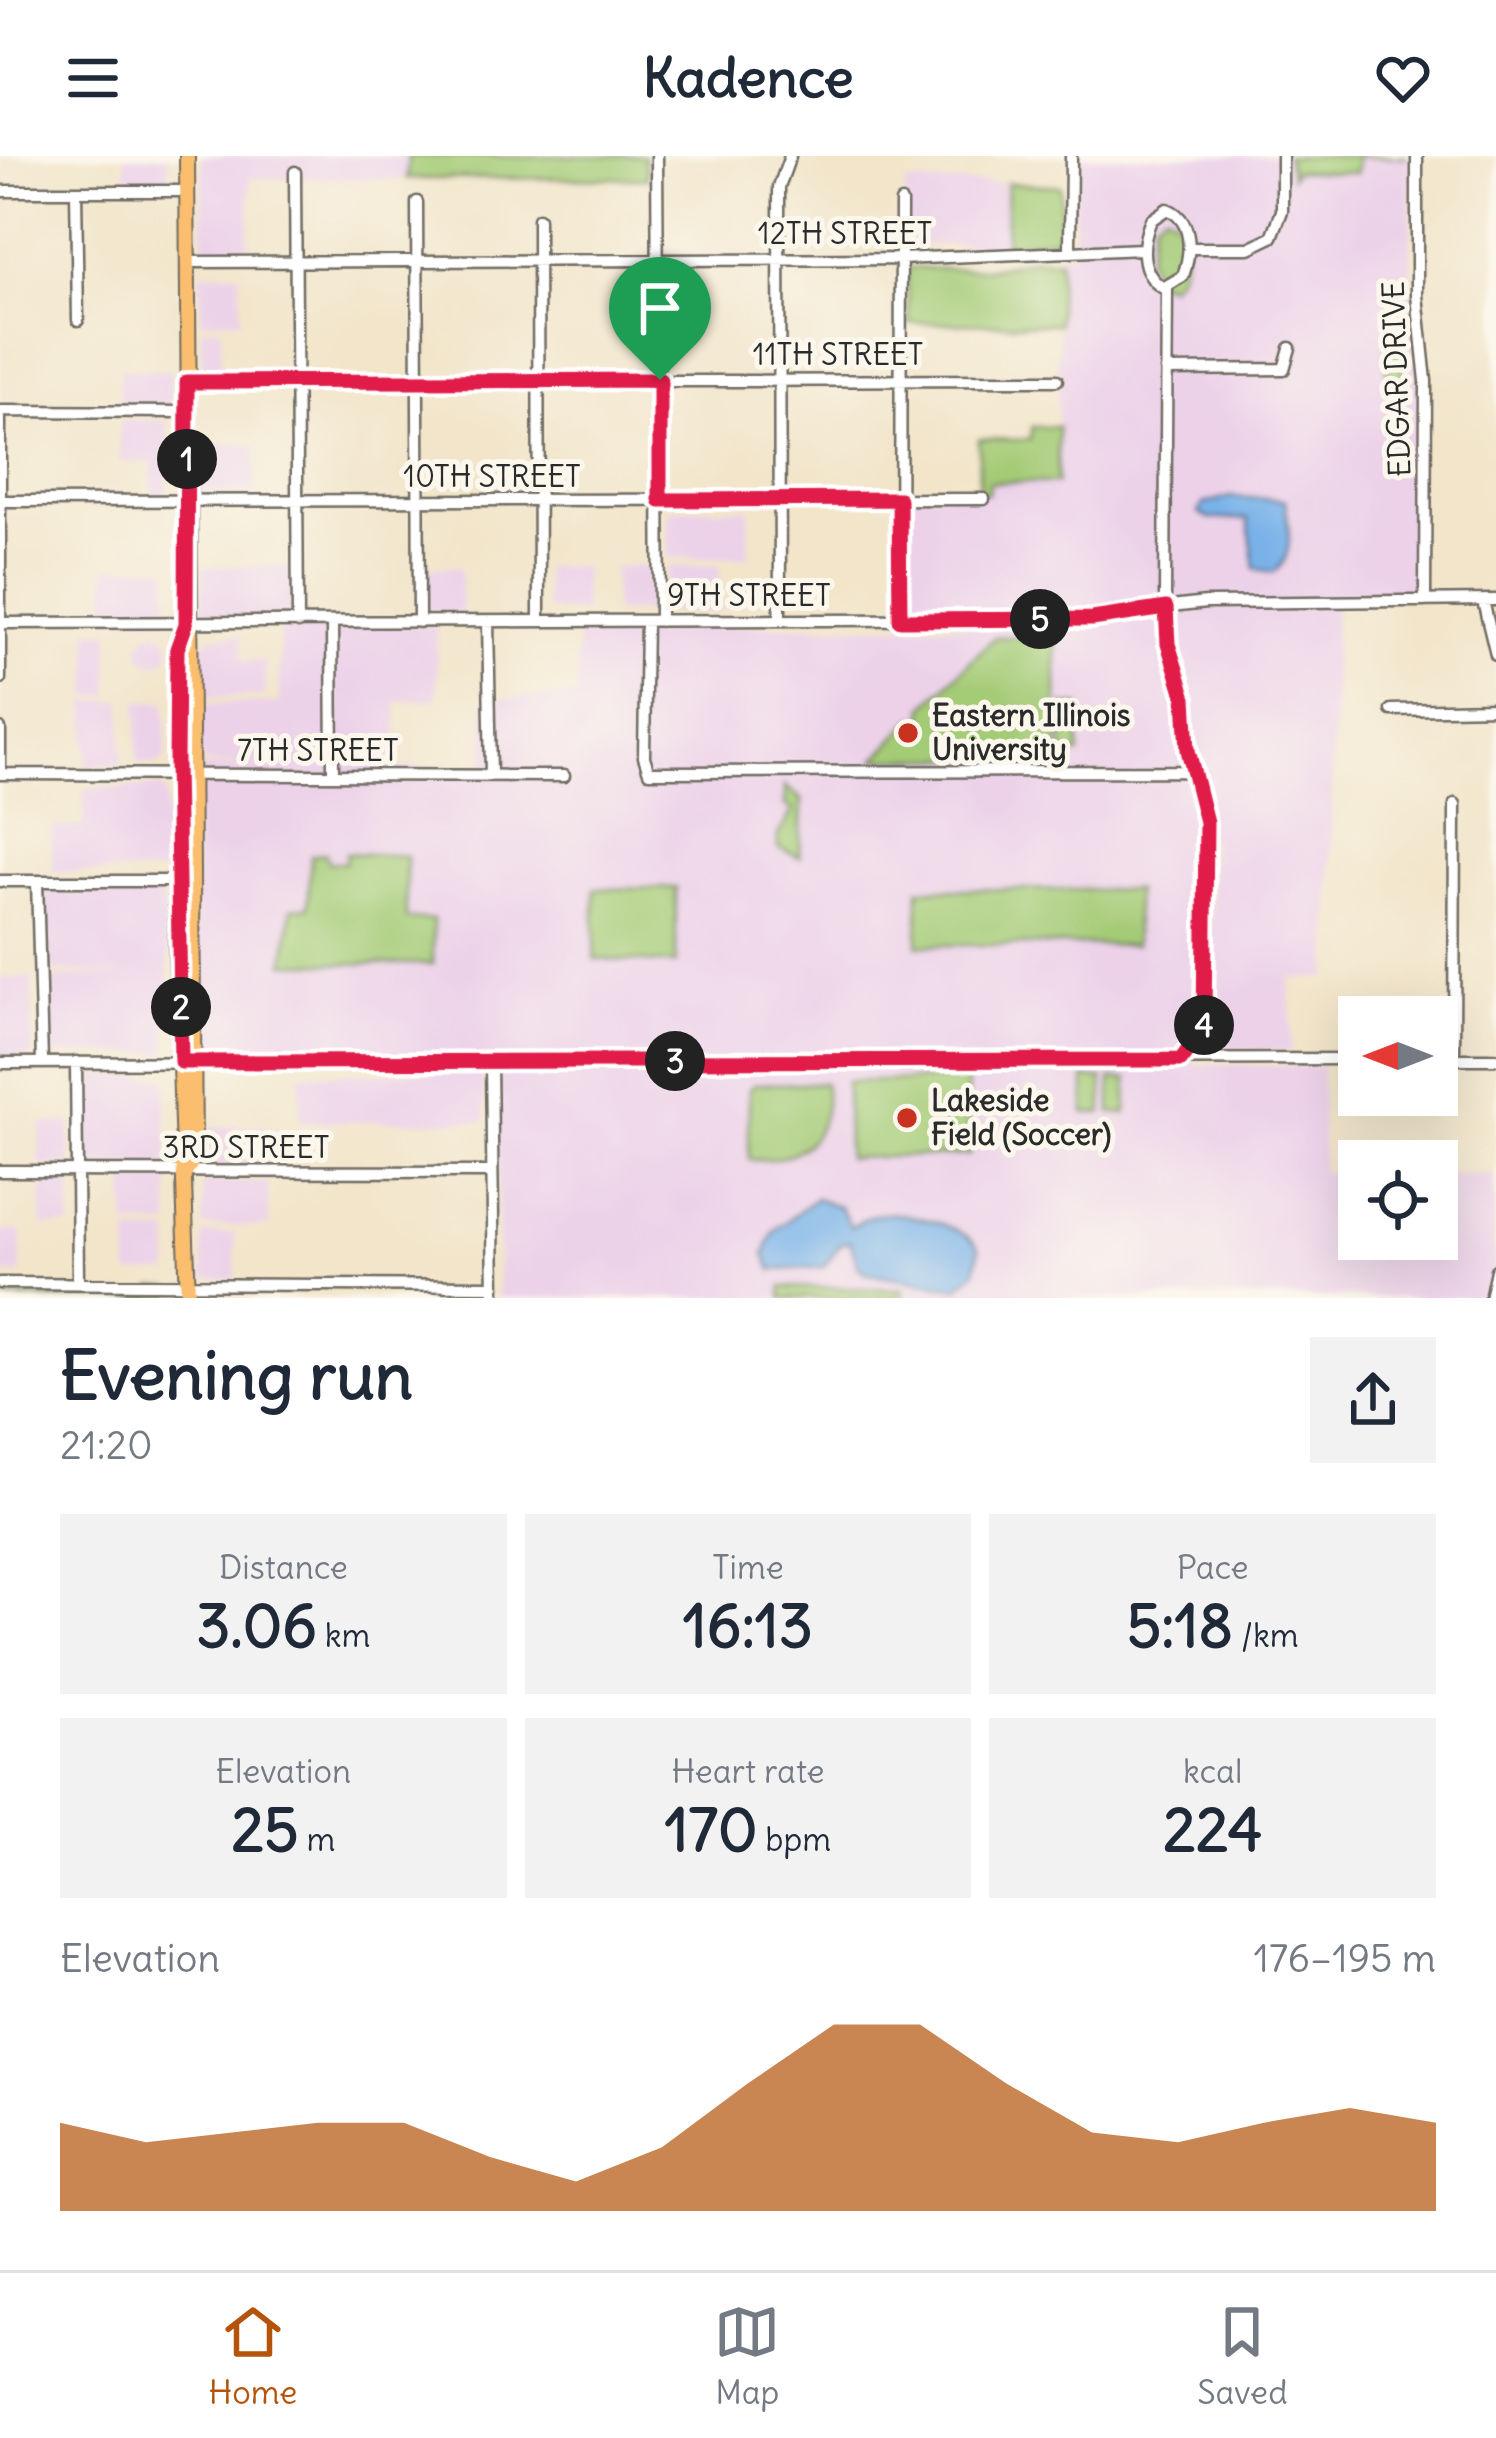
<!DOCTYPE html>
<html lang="en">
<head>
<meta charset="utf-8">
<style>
  :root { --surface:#fff; --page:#f2f2f3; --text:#1f2937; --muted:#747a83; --line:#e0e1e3; --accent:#b45309 }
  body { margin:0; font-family:Delius,sans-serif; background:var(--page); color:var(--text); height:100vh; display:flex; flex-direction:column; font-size:45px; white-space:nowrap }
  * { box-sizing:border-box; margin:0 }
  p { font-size:39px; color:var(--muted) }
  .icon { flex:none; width:66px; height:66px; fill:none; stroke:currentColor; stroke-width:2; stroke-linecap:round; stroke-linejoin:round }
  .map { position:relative; height:1142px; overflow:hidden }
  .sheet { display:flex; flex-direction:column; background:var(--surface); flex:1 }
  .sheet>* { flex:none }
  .needle { width:78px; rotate:270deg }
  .tools { position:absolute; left:1338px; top:840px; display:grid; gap:24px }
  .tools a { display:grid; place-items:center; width:120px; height:120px; border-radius:0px; background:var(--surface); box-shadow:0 12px 48px #0002; font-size:60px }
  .pin { position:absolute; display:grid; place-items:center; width:102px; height:102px; color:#fff; margin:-123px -51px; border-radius:50% 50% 50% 0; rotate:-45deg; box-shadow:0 0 12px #0007 }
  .pin .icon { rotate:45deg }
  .km { position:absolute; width:60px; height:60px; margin:-30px; border-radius:50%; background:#222; color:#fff; font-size:33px; line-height:60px; text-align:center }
  .round { display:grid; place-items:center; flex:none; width:126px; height:126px; border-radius:0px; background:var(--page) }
  .headline { display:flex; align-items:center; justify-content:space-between; height:204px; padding:0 60px }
  h1 { font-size:66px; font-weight:800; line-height:90px }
  .stats { display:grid; grid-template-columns:repeat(3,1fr); gap:18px; height:204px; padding:12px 60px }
  .stats div { display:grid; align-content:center; border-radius:0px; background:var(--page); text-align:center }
  .stats b { font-size:60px; font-weight:800 }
  .stats small { font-size:33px; font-weight:400 }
  .stats p { font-size:33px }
  .chart { height:336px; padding:24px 60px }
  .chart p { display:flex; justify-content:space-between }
  .chart svg { width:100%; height:216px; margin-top:12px; fill:var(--accent); opacity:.7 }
  header { display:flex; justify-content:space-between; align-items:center; height:156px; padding:0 60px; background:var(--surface); font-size:54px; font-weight:800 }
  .tabs { display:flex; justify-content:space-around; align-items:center; height:168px; border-top:3px solid var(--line); background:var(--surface); font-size:33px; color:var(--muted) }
  .tabs a { display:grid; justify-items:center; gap:6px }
  .tabs .current { color:var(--accent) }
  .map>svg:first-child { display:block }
  .built { fill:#ecd1e9 }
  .green { fill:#a4cb76; stroke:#687b50; stroke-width:3 }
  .water { fill:#79b2e9; stroke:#526e8a; stroke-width:3 }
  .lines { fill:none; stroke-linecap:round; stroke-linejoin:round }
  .minor-casing { stroke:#716c63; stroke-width:15 }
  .major-casing { stroke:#716c63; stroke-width:18 }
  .minor { stroke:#fff; stroke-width:10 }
  .major { stroke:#fabe6e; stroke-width:14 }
  .route-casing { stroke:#fff; stroke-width:24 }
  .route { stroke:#e11d48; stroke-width:15 }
  .poi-dot { fill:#c8321e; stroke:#fbf7ec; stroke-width:4.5 }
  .labels { text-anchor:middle; stroke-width:10; stroke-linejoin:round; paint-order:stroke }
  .street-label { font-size:30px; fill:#2b2b2b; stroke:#fbf7ec }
  .poi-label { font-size:30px; font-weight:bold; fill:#2b2b2b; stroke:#fbf7ec; text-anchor:start }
</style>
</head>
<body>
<header><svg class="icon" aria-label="menu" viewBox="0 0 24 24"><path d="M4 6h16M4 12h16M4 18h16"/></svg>Kadence<svg class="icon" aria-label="heart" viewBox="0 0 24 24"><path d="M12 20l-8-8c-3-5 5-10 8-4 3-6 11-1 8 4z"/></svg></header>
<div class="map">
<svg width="1496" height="1142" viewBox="0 0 1496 1142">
  <rect width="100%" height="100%" fill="#fbf7ec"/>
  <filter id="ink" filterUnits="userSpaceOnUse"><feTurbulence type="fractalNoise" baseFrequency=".00833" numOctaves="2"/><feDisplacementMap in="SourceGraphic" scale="24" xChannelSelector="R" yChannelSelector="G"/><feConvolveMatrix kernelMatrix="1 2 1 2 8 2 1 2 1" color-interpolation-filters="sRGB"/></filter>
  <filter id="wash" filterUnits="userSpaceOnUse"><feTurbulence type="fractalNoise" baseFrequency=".004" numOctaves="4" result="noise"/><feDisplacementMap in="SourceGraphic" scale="48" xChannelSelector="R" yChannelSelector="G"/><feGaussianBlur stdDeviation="2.7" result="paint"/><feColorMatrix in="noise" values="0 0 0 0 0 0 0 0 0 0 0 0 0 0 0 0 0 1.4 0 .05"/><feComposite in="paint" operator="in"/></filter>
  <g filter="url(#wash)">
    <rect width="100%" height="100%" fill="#f2e5ca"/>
    <path class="built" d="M125 0H168V30L126 31Z
      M202 0H407V23L251 22 248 97H203Z
      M1075 0H1411V124L1419 225 1418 427 1406 439 1335 440 1329 822H1290L1291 896 1216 891 1210 880 1211 684 1201 683 1193 908 1322 911V1016L1359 1017V1083H1437V1018L1494 1019V1142H498V901H203L196 890V611L257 610 206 607 201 601 202 548 279 547 280 469H437V544L397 545V611H485L484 543 577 540V471L1058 469 1059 460 909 458 902 338 988 337V326H1057L1059 98H1073Z
      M905 27H1007L1005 88 907 89Z
      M200 116 240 117 241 163 201 165Z
      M202 171H221V219H202Z
      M120 213 171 215 170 249 119 248Z
      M120 264 168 265 167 340H152V306L119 305Z
      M202 288 255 289V336L202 337Z
      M749 352V401L668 402V353Z
      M292 410V460H208L202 453V411Z
      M649 410V456H614L613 411Z
      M668 410H720V456L667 455Z
      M107 411H168L167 462 106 461Z
      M461 411V457H423V412Z
      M544 411H583V456L546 454Z
      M89 475H110V540H89Z
      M140 492a15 15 0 1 1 30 0a15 15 0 1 1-30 0Z
      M241 479 242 505H265V541H201L200 492 210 480Z
      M123 545 122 607 87 611V546Z
      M138 545 166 546V600L158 608 137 607Z
      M160 631 166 637 165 717 52 716V671H84V632Z
      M45 736 161 738 169 795 167 896 49 899 47 822 128 818 45 815Z
      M0 822H32V901L0 900Z
      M479 916 484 923 485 965 300 966V918Z
      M82 917 166 922 168 1009H82Z
      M40 967H70V1010L39 1009Z
      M266 970V1009L203 1010 202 971Z
      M42 1022H71V1070H42Z
      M125 1023H170V1070L127 1069Z
      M203 1026H267L269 1070 203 1071Z
      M0 1075H21V1118L0 1119Z
      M129 1077H170L169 1117 129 1118Z
      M235 1077 236 1123H203V1078Z"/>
    <path class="green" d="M408 0H644L647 22 407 23Z
      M1286 0H1407H1357L1356 17 1294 15 1291 21Z
      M1007 27 1060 30 1061 81 1005 88Z
      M1165 56 1178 63C1185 88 1189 108 1170 129L1155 125 1147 102 1154 64Z
      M1033 103 1059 104 1058 168 909 167 907 112 986 113Z
      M1387 194H1403V227H1387Z
      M1032 271H1058L1057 327 989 326 988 337 979 338V283L1030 284Z
      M995 481H1056L1059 607 1039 602 876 603 914 562H924L925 550Z
      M1064 549 1080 550 1079 598H1063Z
      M785 630 802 644 800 701 778 692V679L793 654 785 650Z
      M325 697 329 707H345L346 697 406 700V763L433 764V808L285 807 292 752 308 751 311 700Z
      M676 732V808L595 803V733Z
      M919 733 1135 734V789H918Z
      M1085 922 1103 923V957H1085Z
      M967 923 969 999 847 1002 846 926Z
      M1111 923H1128L1127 957H1111Z
      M824 927C833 976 797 1011 749 1003V933L754 928Z
      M154 1131 170 1132V1142H0L153 1138Z
      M782 1131 903 1133V1142H782Z"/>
    <path class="water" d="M1231 341 1285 344C1288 369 1296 400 1274 416L1255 413 1248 363H1209L1199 357 1203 348Z
      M816 1042 840 1051 851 1071C860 1067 866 1060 877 1058 904 1055 964 1069 979 1092L976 1115 957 1132 867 1117 859 1112 850 1085 840 1088 824 1111 772 1114 765 1098 774 1075Z"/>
  </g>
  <g filter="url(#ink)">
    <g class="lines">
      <defs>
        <path id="minor" d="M657 0 660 465
          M1417 0V139L1426 225 1425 445
          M295 16 298 467
          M0 35H187
          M76 35 78 164
          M417 46 419 466
          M1167 53C1194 64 1191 97 1183 120L1163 132C1139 117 1141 88 1151 64Z
          M538 63 539 465
          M1070 92 1071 0
          M1190 92H1249L1272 81 1282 55V0
          M187 106 900 103 1143 93
          M1167 132 1165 441 1169 488 1185 542 1188 594 1206 664 1203 903
          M1166 214 1284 213 1290 192
          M187 226 1057 224
          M0 255 187 256
          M0 264V523
          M0 345 984 343
          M1483 445 1496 499
          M900 463 901 46
          M780 464 779 31 790 0
          M646 465 644 601 649 616 1193 615
          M488 466 491 619
          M0 467 1066 463 1206 447 1496 444
          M332 467 333 619
          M1391 554 1496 552
          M0 573V618
          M0 618 564 620
          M0 725H183
          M37 725 42 906
          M1437 903H1496
          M1454 903 1455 648
          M1181 904 1203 874
          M491 905 494 1142
          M76 906 78 1125
          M0 907 1359 903
          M0 1015 492 1016
          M0 1127 494 1130
          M1490 1142 1496 1114"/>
        <path id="major" d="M185 471 177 493 176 792 188 1142
          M186 1016 194 1001 187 0"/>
      </defs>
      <use href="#minor" class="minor-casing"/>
      <use href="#major" class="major-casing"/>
      <use href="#minor" class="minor"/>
      <use href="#major" class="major"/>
    </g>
  </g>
  <g class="lines" filter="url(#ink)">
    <defs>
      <path id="route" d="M660 224V344L899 343 900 464 1092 463 1166 452 1168 488 1185 542 1188 594 1206 666 1204 871 1181 904 181 906 176 607 177 493 186 468 187 226Z"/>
    </defs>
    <use href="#route" class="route-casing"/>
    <use href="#route" class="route"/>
  </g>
  <g class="poi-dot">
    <circle cx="908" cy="577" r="12"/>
    <circle cx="907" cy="962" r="12"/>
  </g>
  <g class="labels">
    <g class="street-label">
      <text x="845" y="88">12TH STREET</text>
      <text x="838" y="209">11TH STREET</text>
      <text transform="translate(1397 223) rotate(-92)" y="10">EDGAR DRIVE</text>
      <text x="492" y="331">10TH STREET</text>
      <text x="749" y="450">9TH STREET</text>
      <text x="318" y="605">7TH STREET</text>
      <text x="246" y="1002">3RD STREET</text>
    </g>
    <g class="poi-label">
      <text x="932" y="570">Eastern Illinois<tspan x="932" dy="34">University</tspan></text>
      <text x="931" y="955">Lakeside<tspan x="931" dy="34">Field (Soccer)</tspan></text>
    </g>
  </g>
</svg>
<div class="tools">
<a><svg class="needle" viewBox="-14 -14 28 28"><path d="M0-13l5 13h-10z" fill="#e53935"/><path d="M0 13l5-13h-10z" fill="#747a83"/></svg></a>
<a><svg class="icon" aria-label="locate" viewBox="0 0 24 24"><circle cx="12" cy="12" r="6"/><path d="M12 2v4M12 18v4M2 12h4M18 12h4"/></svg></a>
</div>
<div class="pin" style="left:660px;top:224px;background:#1e9e55"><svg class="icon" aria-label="arrive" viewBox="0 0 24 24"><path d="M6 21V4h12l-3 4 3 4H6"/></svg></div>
<b class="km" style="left:187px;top:303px">1</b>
<b class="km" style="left:181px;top:851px">2</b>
<b class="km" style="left:675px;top:905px">3</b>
<b class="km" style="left:1204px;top:869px">4</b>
<b class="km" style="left:1040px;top:463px">5</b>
</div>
<section class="sheet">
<div class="headline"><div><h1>Evening run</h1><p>21:20</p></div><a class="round"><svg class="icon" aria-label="share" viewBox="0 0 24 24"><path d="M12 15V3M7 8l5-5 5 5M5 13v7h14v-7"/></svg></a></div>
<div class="stats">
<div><p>Distance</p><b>3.06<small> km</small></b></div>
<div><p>Time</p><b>16:13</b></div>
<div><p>Pace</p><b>5:18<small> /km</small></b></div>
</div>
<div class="stats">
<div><p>Elevation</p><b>25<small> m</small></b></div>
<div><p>Heart rate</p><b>170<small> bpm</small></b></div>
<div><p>kcal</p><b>224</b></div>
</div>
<div class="chart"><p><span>Elevation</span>176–195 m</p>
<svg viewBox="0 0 160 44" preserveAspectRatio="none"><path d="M0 44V26L10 30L20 28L30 26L40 26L50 33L60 38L70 31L80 18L90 6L100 6L110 18L120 28L130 30L140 26L150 23L160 26V44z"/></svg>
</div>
</section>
<nav class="tabs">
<a class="current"><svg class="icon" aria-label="home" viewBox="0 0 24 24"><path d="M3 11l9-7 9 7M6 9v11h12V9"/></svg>Home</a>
<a><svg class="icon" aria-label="map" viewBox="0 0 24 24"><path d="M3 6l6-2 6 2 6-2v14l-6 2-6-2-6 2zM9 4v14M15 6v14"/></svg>Map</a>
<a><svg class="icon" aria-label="saved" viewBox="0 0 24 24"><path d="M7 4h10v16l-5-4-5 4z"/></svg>Saved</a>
</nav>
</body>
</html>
